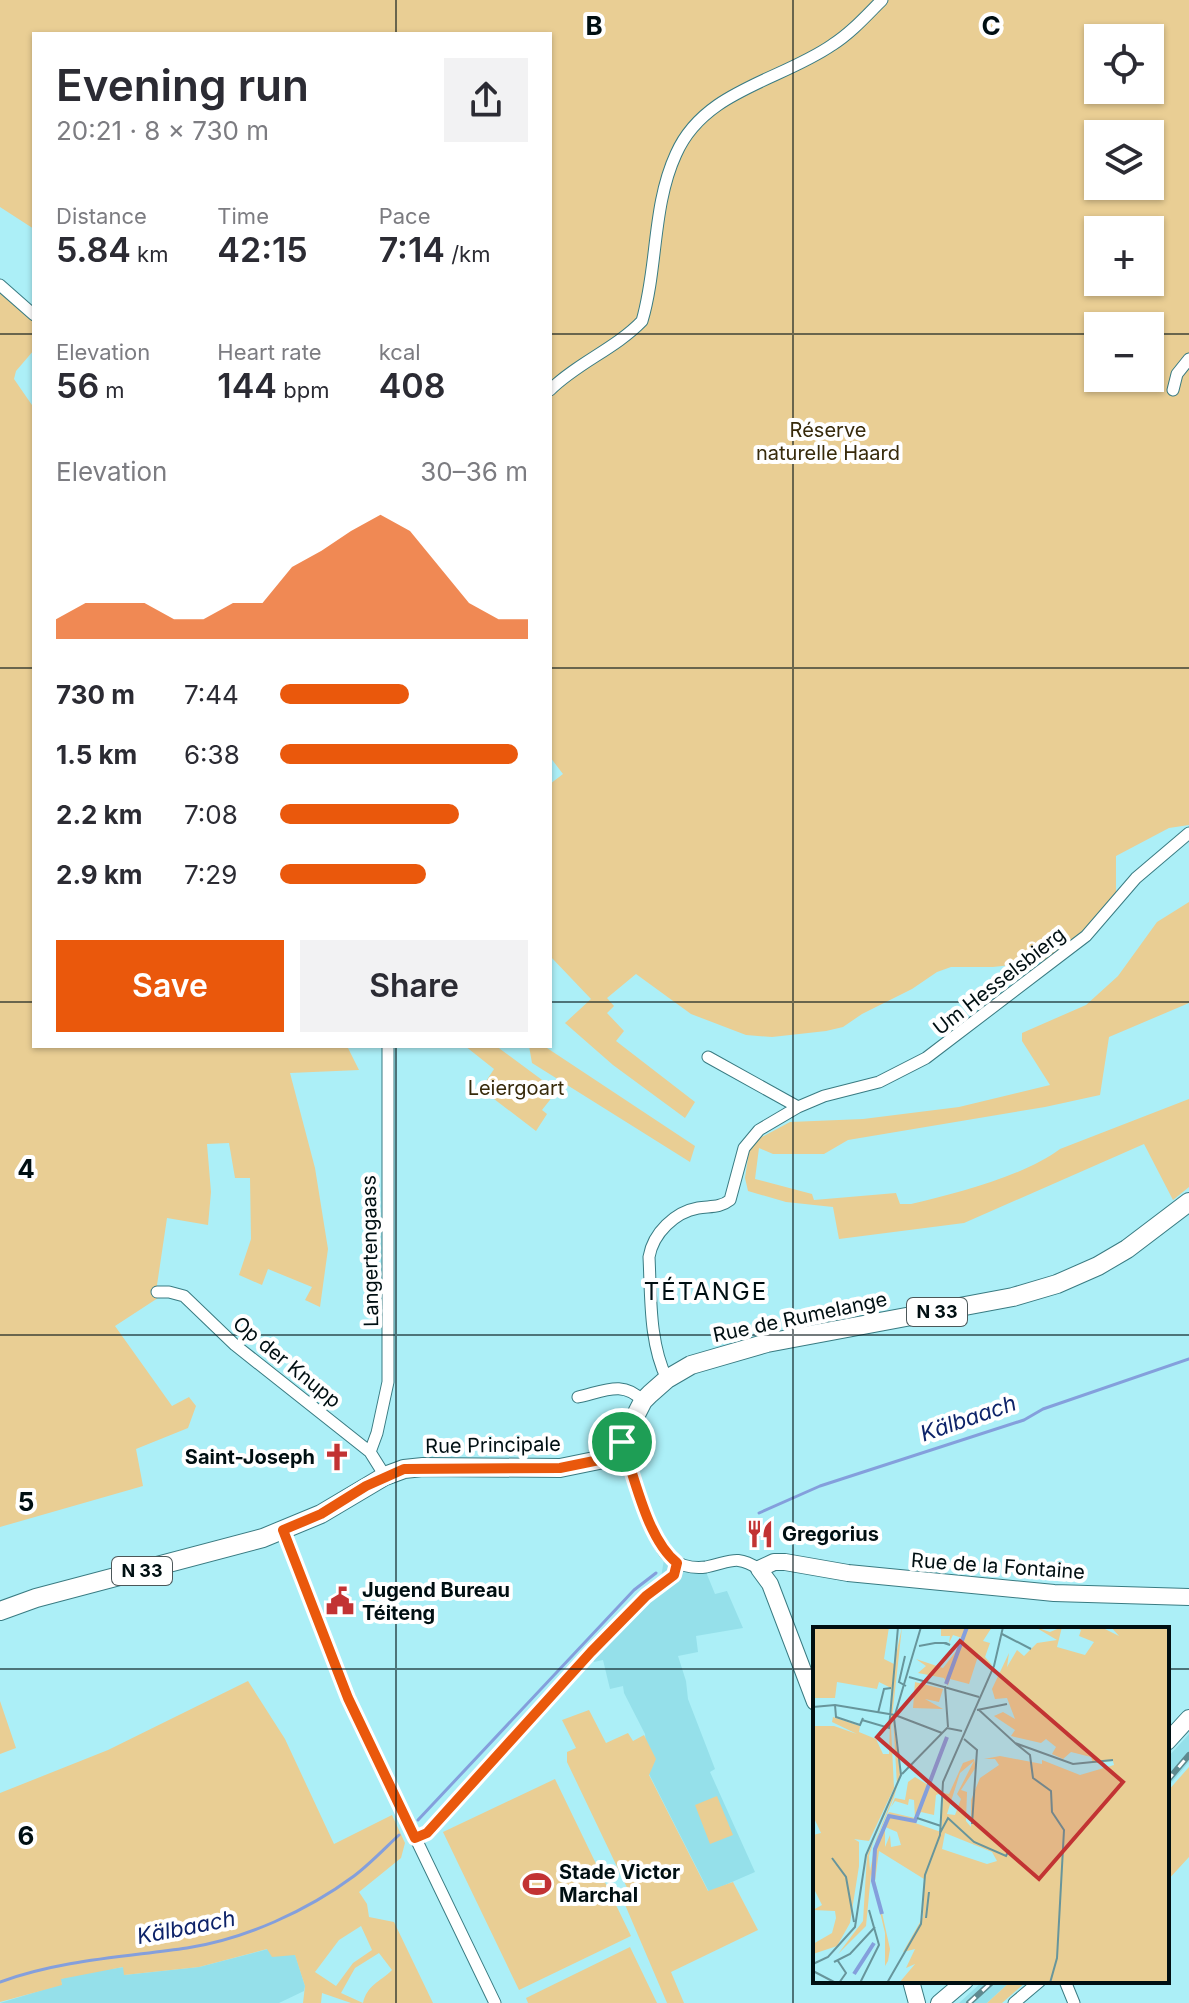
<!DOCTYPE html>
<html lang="en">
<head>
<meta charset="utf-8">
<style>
  :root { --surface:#fff; --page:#f2f2f3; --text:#2b2b33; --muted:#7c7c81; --accent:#ea580c }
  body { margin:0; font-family:Inter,sans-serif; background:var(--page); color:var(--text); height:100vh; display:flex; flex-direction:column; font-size:30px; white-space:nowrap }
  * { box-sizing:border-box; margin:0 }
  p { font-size:26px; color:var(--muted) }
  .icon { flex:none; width:44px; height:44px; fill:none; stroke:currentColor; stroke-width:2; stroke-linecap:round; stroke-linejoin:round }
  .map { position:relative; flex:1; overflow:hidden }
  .details { position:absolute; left:32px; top:32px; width:520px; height:1016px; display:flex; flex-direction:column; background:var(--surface); border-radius:0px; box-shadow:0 2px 6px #0004 }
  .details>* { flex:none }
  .controls { position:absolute; left:1084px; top:24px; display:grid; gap:16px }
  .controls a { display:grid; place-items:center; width:80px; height:80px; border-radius:0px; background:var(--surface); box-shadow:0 2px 6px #0004; font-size:40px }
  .pin { position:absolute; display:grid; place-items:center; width:68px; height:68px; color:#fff; margin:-34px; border:4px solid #fff; border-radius:50%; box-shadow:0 2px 8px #0007 }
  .round { display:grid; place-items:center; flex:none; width:84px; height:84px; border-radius:0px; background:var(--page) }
  .overview { display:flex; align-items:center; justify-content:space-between; height:136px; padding:0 24px }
  h1 { font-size:44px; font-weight:600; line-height:60px }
  .metrics { display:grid; grid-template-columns:repeat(3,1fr); gap:12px; height:136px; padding:8px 24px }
  .metrics div { display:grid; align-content:center }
  .metrics b { font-size:34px; font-weight:600 }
  .metrics small { font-size:22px; font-weight:400 }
  .metrics p { font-size:22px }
  .chart { height:224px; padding:16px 24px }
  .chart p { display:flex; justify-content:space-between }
  .chart svg { width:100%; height:144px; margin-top:8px; fill:var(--accent); opacity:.7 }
  .primary-button { display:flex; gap:16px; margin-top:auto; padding:16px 24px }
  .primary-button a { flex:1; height:92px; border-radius:0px; background:var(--accent); color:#fff; font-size:32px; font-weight:600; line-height:92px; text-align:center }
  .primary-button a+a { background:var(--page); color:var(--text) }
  ul { padding:0 24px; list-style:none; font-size:26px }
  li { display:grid; grid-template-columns:128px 96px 1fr; align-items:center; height:60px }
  li i { height:20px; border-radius:10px; background:var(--accent) }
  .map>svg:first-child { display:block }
  .built { fill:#95e0ea }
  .green { fill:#e9ce94; fill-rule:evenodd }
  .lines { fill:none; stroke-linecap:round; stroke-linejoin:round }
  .stream { stroke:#849fdc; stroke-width:3 }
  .street-casing { stroke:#397b82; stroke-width:13 }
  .secondary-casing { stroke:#397b82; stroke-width:18 }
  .primary-casing { stroke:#397b82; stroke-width:20 }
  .street { stroke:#fff; stroke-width:11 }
  .secondary { stroke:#fff; stroke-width:16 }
  .primary { stroke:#fff; stroke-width:18 }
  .rail-casing { stroke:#5e8a90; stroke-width:6 }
  .rail { stroke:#fff; stroke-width:3; stroke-dasharray:9; stroke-linecap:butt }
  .route-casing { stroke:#fff; stroke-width:16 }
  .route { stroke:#ea580c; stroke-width:10 }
  .grid { fill:none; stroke:#000f12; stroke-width:2; stroke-opacity:0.55 }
  .labels { text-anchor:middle; stroke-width:8; stroke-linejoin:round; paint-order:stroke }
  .shield { fill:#fff; stroke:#4c5759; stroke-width:2 }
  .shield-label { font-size:18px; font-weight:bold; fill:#000f12 }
  .park-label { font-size:20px; fill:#372a0b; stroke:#fff }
  .street-label { font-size:20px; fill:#000f12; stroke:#fff }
  .poi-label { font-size:20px; font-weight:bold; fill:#000f12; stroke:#fff; text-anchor:start }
  .water-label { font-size:22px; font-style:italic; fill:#0d2369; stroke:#fff }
  .quarter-label { font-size:24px; letter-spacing:2px; fill:#000f12; stroke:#fff }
  .inset-river { fill:none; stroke:#849fdc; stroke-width:4 }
  .inset-road { fill:none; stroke:#67959b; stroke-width:2 }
  .view { fill:#c23333; fill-opacity:0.15; stroke:#c23333; stroke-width:4 }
  .inset-edge { fill:none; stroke:#000f12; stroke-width:4 }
  .grid-label { font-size:26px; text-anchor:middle; font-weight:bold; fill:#000f12; stroke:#fff; stroke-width:8; stroke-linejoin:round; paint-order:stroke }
</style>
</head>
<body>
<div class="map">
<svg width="1189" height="2003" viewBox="0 0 1189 2003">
  <rect width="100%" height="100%" fill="#aceff7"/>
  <path class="built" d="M665 1553 704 1567 715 1594 727 1591 743 1628 696 1636 698 1652 678 1656 686 1681 688 1699 715 1769 710 1772 755 1872 709 1892 649 1774 645 1734 624 1693 623 1686 610 1689 603 1660 594 1662 589 1648 661 1578Z
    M1189 1734V1762L1167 1788V1758Z
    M268 1949 276 1956 295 1954 305 1986 304 1991 279 2003H0L62 1984 60 1979 84 1973 124 1967V1975L199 1967Z
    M983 1981H1011L987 2003H959Z"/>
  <path class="green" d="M0 0H1189V825L1169 828 1116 856V901L1057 960 993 967H951L937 972 912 989 862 1014 843 1027 826 1031 772 1037 746 1035 691 1014 636 974 607 998 614 1006 607 1013 624 1031 616 1041 695 1102 685 1118 613 1065 565 1023 591 999 550 956V784L563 774 550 757V34H34V229L0 207ZM1098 38H1150V90H1098ZM1098 134H1150V186H1098ZM1098 230H1150V282H1098ZM1098 326H1150V378H1098Z
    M0 285 34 315V350L16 371 14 379 34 408V1046H347L359 1070 290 1073 315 1168 328 1249 320 1307 305 1300 312 1287 268 1269 262 1285 239 1275 251 1239 250 1178H235L229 1143 207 1144 211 1192 208 1225 167 1218 157 1285 161 1296 115 1326 172 1406 189 1397 196 1406 188 1428 136 1449 143 1486 0 1527Z
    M1189 902V1003L1109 1037 1100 1095 1045 1107 848 1140 824 1154H773L759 1148 755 1179 812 1194 814 1200 896 1193 900 1204H911C955 1194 1024 1176 1060 1149L1189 1099V1187L1173 1200 1144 1144 964 1223 839 1239 833 1207 786 1202 748 1191 745 1178 749 1151 760 1138 790 1122 863 1119 959 1107 1050 1085 1022 1041V1033L1086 1005 1118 976 1157 922Z
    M465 1046H496L557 1091 542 1110 547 1114 536 1131 481 1089 494 1069Z
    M529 1046H544L695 1146 690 1162 532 1063Z
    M248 1681 285 1739 334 1844 392 1815 405 1843 401 1858 359 1892 367 1904 369 1917 394 1922 433 2003H351L322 1993 321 2003H303L305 1986 295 1955 272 1957 267 1949 199 1967 124 1975 123 1967 61 1979 62 1985 0 2002V1793L108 1750ZM361 1926 372 1950 353 1963 336 1986 315 1972 339 1940ZM379 1953 392 1970C380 1982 367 1985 363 2003L341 1993 355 1968Z
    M0 1701 16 1748 0 1754Z
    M589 1710 606 1743 628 1733 633 1741 644 1735 656 1759 649 1775 708 1891 733 1882 758 1930 671 1972 684 2003H667L623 1900 631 1896 567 1762V1752L576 1748 562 1720Z
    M1189 1767V1857L1167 1881V1792Z
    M555 1779 631 1936 519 1990 443 1832Z
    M717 1796 733 1835 710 1844 695 1805Z
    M630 1947 657 2003H528L526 1998Z
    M1011 1981H1027L1002 2003H987Z"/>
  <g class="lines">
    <path class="stream" d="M759 1513 820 1486 1024 1420 1043 1409 1189 1359
      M418 1820 634 1590 656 1573
      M0 1982C60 1960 124 1957 187 1948 245 1939 307 1911 354 1876 370 1864 385 1848 399 1835"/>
    <defs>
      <path id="street" d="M0 285 34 315
        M550 390C577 363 615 349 642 321 658 267 652 206 676 154 704 90 780 81 832 45 851 33 866 16 882 0
        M1173 390 1177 374 1189 359
        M708 1057 798 1107
        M157 1292H169L184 1296 235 1345 370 1452 385 1476
        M667 1379C649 1343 651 1296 649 1257 653 1233 675 1212 698 1208 710 1206 720 1208 730 1200L744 1148 759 1130 798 1107 824 1096 879 1082 926 1058 1086 936 1136 878 1189 833
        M578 1397C605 1391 623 1380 643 1401
        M622 1442C632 1469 650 1535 666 1554 675 1565 692 1569 706 1567 731 1562 736 1554 759 1569
        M370 1452 377 1433 388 1382V1046
        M283 1530 348 1698 495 2003
        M415 1838 427 1833 591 1652 646 1596 674 1575 677 1563
        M1065 1981 1074 2003
        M1014 2003 1040 1981"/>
      <path id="secondary" d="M815 1702 770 1584 759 1569 774 1562H785L848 1573 1054 1593 1189 1597
        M1167 1742 1189 1718
        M911 1981 917 2003
        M939 2003 965 1981"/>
      <path id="primary" d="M0 1611 36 1598 263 1538 321 1514 385 1476 404 1469 423 1467 560 1468 604 1459 622 1442 643 1401 650 1394 667 1379 691 1365 767 1343 1013 1297 1057 1284 1098 1266 1127 1249 1189 1202"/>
    </defs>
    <use href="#street" class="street-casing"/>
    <use href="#secondary" class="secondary-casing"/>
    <use href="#primary" class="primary-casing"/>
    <use href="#street" class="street"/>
    <use href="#secondary" class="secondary"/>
    <use href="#primary" class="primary"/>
    <defs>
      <path id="rail" d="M1167 1781 1189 1755
        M969 2003 993 1981"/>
    </defs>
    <use href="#rail" class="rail-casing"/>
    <use href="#rail" class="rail"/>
  </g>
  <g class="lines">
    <defs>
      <path id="route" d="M622 1442C635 1478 647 1539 677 1563L674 1575 646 1596 591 1652 427 1833 415 1838 348 1698 283 1530 321 1514 366 1486 404 1469 560 1468 604 1459Z"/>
    </defs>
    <use href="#route" class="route-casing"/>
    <use href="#route" class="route"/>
  </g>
  <path class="grid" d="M396 0V34M793 0V2003M0 334H34M550 334H1098M1150 334H1189M0 668H34M550 668H1189M0 1002H34M550 1002H1189M396 1046V2003M0 1335H1189M0 1669H815M1167 1669H1189"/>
  <defs>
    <symbol id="church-bare" viewBox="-9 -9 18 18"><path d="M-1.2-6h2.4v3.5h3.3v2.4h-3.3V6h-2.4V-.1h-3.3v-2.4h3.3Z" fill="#c23333" stroke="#fff" stroke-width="2.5" paint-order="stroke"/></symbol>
    <symbol id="restaurant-bare" viewBox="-9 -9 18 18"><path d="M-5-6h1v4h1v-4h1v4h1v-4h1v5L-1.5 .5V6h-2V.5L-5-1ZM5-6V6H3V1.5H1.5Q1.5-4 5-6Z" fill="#c23333" stroke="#fff" stroke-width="2.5" paint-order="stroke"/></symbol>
    <symbol id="civic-bare" viewBox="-9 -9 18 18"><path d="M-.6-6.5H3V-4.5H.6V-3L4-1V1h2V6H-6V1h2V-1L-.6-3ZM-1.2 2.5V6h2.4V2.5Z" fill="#c23333" stroke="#fff" stroke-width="2.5" paint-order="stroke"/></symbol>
    <symbol id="stadium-bare" viewBox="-9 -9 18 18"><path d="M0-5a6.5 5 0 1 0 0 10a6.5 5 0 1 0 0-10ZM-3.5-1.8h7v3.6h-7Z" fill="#c23333" stroke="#fff" stroke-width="2.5" paint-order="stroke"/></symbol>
  </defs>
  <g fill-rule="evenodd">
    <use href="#church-bare" x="317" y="1437" width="40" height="40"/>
    <use href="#restaurant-bare" x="740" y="1514" width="40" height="40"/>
    <use href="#civic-bare" x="320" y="1581" width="40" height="40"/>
    <use href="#stadium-bare" x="517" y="1864" width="40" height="40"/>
  </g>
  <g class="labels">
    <g class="shield">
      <rect x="907" y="1298" width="60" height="28" rx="6"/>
      <rect x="112" y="1557" width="60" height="28" rx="6"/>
    </g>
    <g class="shield-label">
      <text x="937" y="1318">N 33</text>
      <text x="142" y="1577">N 33</text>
    </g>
    <g class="park-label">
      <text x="828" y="437">Réserve<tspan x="828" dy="23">naturelle Haard</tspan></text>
      <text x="516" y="1095">Leiergoart</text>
    </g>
    <g class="street-label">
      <text transform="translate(999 981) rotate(-38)" y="7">Um Hesselsbierg</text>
      <text transform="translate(370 1251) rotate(-91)" y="7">Langertengaass</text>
      <text transform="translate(800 1317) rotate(-12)" y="7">Rue de Rumelange</text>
      <text transform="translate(287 1362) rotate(39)" y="7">Op der Knupp</text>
      <text transform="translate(493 1445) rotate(-1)" y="7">Rue Principale</text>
      <text transform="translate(998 1566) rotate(4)" y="7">Rue de la Fontaine</text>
    </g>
    <g class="poi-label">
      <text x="315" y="1464" text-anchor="end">Saint-Joseph</text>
      <text x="782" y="1541">Gregorius</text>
      <text x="362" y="1597">Jugend Bureau<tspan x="362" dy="23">Téiteng</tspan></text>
      <text x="559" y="1879">Stade Victor<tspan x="559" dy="23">Marchal</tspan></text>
    </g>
    <g class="water-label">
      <text transform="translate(968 1418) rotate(-19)" y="8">Kälbaach</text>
      <text transform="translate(186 1927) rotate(-11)" y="8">Kälbaach</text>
    </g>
    <g class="quarter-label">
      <text x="706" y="1300">TÉTANGE</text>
    </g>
  </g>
  <g transform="translate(813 1627)">
    <rect width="356" height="356" fill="#aceff7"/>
    <path d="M0 0H76L71 32 81 37 89 0 78 100 81 161 56 214 41 212 46 215V239L37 296 24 319 0 327V317L19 306 23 291 22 284 0 283 9 278 0 260V208L8 206 0 189V99H21L44 107 19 95 20 90 47 99 46 105 63 112 70 127H76L78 61 66 55 64 62 70 63 24 55 22 71H0ZM128 0H179L170 14 177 16 172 30 179 38 167 33 166 26 156 57 137 52 135 59 131 51 105 46 113 39 103 32 130 41 144 23 149 11 140 8 136 16 137 9H128ZM222 0 237 5 249 0 244 20 272 28 281 15 266 9 268 3 262 0H288L306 9 298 0H356V356H86L102 337 93 341 102 322 90 325 110 290 111 252 66 224 62 254 77 322 75 334 72 339V306L58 247 53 299 25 327 50 294 54 229 61 213 56 229 57 244 63 213 84 158 80 89 87 148 81 170 65 209 70 201 72 202V220L77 208 78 220 88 218 84 205 70 199 76 185 102 191 101 173 96 172 95 178 82 174 78 180 82 171 92 173 95 155 102 150 128 166 123 168 121 188 108 185 102 196 128 205 130 166 136 167 150 136 161 132 163 140 148 163 154 165 153 194 158 200V173L167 151 186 138 182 132H171L187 129 229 137V133L267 148 301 138 300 134 280 136 278 130 258 125 250 132 239 127 243 120 233 112 228 116 198 109 202 103 181 89 190 85 202 92 194 71 182 72 179 62 196 26 194 40 204 23 211 29 224 16 244 13ZM161 134 144 167 148 172 142 188 134 187 147 146ZM132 206 179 225 184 234 174 237 129 222ZM102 55 130 62 126 75 112 72 130 82 100 81Z" fill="#e9ce94" fill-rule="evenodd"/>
    <path class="inset-river" d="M133 57 154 0M69 287 60 254 62 222 76 189 102 194 134 110M41 347 61 316"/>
    <path class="inset-road" d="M189 7 218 22M106 19 122 16H133L137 18 131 16M92 29 86 55 93 59M96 50 166 70M132 59 135 100M22 78 23 90 47 98 50 91M0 80 22 78 82 88 129 106M164 83 194 77M166 83 202 116 260 137 300 133M65 86 71 62 78 61M49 93 76 101 85 0M151 112 164 123 159 197M202 116 217 128 220 151 238 164 239 185 251 203 244 331 237 356M89 147 134 101 149 104M104 191 128 199M127 206 135 191 161 215 193 229 196 223M19 231 33 250 41 295M113 291 116 265M25 334 33 346 26 356M21 335 37 327 62 300M0 337 15 330 42 300 53 228 88 148 81 91 108 0M0 344 23 356M47 356 66 318 56 283M74 356 108 297 112 248 127 208 130 155 181 39 190 0"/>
    <path class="view" d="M147 14 310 155 226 252 64 110Z"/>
    <rect width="356" height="356" class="inset-edge"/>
  </g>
  <g class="grid-label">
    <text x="594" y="35">B</text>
    <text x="991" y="35">C</text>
    <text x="26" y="1178">4</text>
    <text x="26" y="1511">5</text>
    <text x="26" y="1845">6</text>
  </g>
</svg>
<div class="controls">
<a><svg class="icon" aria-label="locate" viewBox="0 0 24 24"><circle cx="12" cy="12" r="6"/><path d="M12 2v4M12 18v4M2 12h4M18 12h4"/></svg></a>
<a><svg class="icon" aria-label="layers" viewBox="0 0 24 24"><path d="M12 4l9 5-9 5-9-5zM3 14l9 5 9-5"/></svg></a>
<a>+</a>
<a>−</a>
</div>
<div class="pin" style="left:622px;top:1442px;background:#1e9e55"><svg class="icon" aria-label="arrive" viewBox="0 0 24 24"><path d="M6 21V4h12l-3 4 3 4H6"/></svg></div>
<section class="details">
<div class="overview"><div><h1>Evening run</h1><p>20:21 · 8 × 730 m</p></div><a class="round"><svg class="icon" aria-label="share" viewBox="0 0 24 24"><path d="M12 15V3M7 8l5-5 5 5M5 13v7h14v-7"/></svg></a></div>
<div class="metrics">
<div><p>Distance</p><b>5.84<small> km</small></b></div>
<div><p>Time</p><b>42:15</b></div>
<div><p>Pace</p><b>7:14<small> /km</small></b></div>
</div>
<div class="metrics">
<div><p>Elevation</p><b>56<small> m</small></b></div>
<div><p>Heart rate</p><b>144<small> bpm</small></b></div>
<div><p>kcal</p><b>408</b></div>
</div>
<div class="chart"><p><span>Elevation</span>30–36 m</p>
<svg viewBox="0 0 160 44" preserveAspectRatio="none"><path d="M0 44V38L10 33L20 33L30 33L40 38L50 38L60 33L70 33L80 22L90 17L100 11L110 6L120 11L130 22L140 33L150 38L160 38V44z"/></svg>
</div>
<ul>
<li><b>730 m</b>7:44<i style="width:52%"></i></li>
<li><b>1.5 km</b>6:38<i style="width:96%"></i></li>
<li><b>2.2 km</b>7:08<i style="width:72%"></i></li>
<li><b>2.9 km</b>7:29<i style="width:59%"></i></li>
</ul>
<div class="primary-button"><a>Save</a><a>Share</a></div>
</section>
</div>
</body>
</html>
